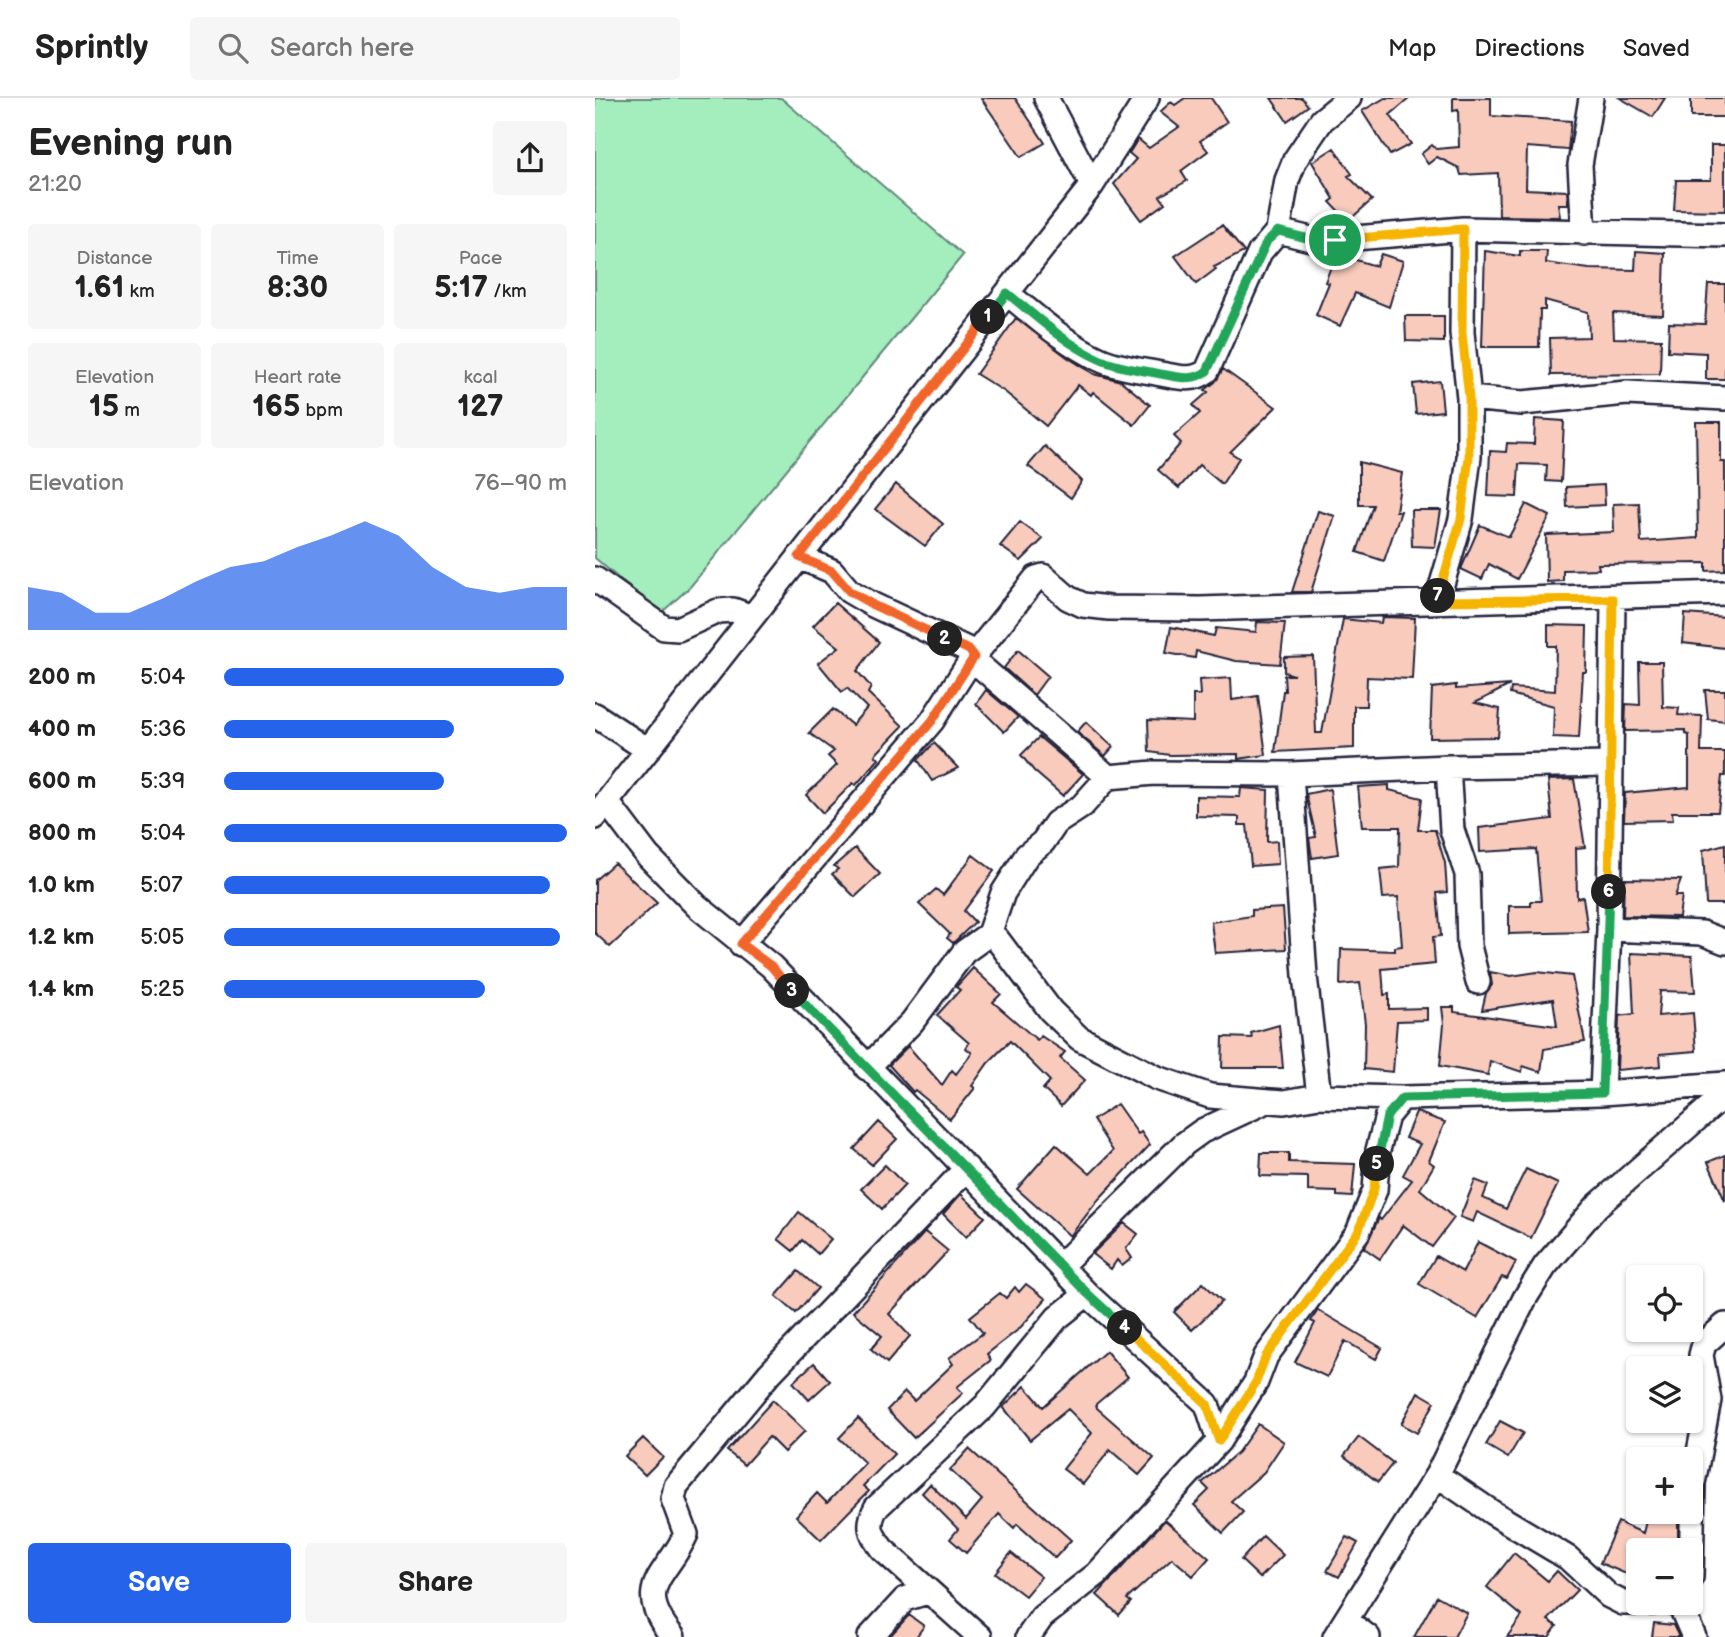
<!DOCTYPE html>
<html lang="en">
<head>
<meta charset="utf-8">
<style>
  :root { --surface:#fff; --page:#f6f6f6; --text:#222; --muted:#767676; --line:#e0e0e0; --accent:#2563eb }
  body { margin:0; font-family:"Balsamiq Sans",sans-serif; background:var(--page); color:var(--text); height:100vh; display:flex; flex-direction:column; font-size:26px; white-space:nowrap }
  * { box-sizing:border-box; margin:0 }
  p { font-size:23px; color:var(--muted) }
  .icon { flex:none; width:38px; height:38px; fill:none; stroke:currentColor; stroke-width:2; stroke-linecap:round; stroke-linejoin:round }
  .map { position:relative; flex:1; overflow:hidden }
  .panel { display:flex; flex-direction:column; background:var(--surface); width:595px }
  .panel>* { flex:none }
  .tools { position:absolute; left:1031px; top:1167px; display:grid; gap:14px }
  .tools a { display:grid; place-items:center; width:77px; height:77px; border-radius:7px; background:var(--surface); box-shadow:0 2px 5px #0004; font-size:35px }
  .pin { position:absolute; display:grid; place-items:center; width:60px; height:60px; color:#fff; margin:-30px; border:4px solid #fff; border-radius:50%; box-shadow:0 2px 7px #0007 }
  .km { position:absolute; width:35px; height:35px; margin:-18px; border-radius:50%; background:#222; color:#fff; font-size:19px; line-height:35px; text-align:center }
  .round { display:grid; place-items:center; flex:none; width:74px; height:74px; border-radius:7px; background:var(--page) }
  .headline { display:flex; align-items:center; justify-content:space-between; height:119px; padding:0 28px }
  h1 { font-size:38px; font-weight:700; line-height:52px }
  .figures { display:grid; grid-template-columns:repeat(3,1fr); gap:10px; height:119px; padding:7px 28px }
  .figures div { display:grid; align-content:center; border-radius:7px; background:var(--page); text-align:center }
  .figures b { font-size:30px; font-weight:700 }
  .figures small { font-size:19px; font-weight:400 }
  .figures p { font-size:19px }
  .chart { height:196px; padding:14px 28px }
  .chart p { display:flex; justify-content:space-between }
  .chart svg { width:100%; height:126px; margin-top:7px; fill:var(--accent); opacity:.7 }
  .action { display:flex; gap:14px; margin-top:auto; padding:14px 28px }
  .action a { flex:1; height:80px; border-radius:7px; background:var(--accent); color:#fff; font-size:28px; font-weight:700; line-height:80px; text-align:center }
  .action a+a { background:var(--page); color:var(--text) }
  ul { padding:0 28px; list-style:none; font-size:23px }
  li { display:grid; grid-template-columns:112px 84px 1fr; align-items:center; height:52px }
  li i { height:18px; border-radius:9px; background:var(--accent) }
  header { display:flex; align-items:center; gap:42px; box-sizing:border-box; height:98px; padding:0 35px; background:var(--surface); border-bottom:2px solid var(--line) }
  header strong { font-size:33px }
  nav { display:flex; gap:38px; margin-inline-start:auto; font-size:24px }
  .search { width:490px; height:63px; background:var(--page); display:flex; align-items:center; gap:18px; box-sizing:border-box; padding:0 24px; border-radius:7px; color:var(--muted); font-size:26px }
  main { display:flex; flex:1; min-height:0 }
  .map>svg:first-child { display:block }
  .green { fill:#a4edbc; stroke:#63887c; stroke-width:2 }
  .building { fill:#f8cbbc; stroke:#22223b; stroke-width:2 }
  .lines { fill:none; stroke-linecap:round; stroke-linejoin:round }
  .minor-casing { stroke:#22223b; stroke-width:28 }
  .minor { stroke:#fff; stroke-width:23 }
  .split-1-casing { stroke:#fff; stroke-width:14 }
  .split-2-casing { stroke:#fff; stroke-width:14 }
  .split-3-casing { stroke:#fff; stroke-width:14 }
  .split-4-casing { stroke:#fff; stroke-width:14 }
  .split-5-casing { stroke:#fff; stroke-width:14 }
  .split-6-casing { stroke:#fff; stroke-width:14 }
  .split-7-casing { stroke:#fff; stroke-width:14 }
  .split-8-casing { stroke:#fff; stroke-width:14 }
  .split-1 { stroke:#22a559; stroke-width:9 }
  .split-2 { stroke:#f0652b; stroke-width:9 }
  .split-3 { stroke:#f0652b; stroke-width:9 }
  .split-4 { stroke:#22a559; stroke-width:9 }
  .split-5 { stroke:#f5b400; stroke-width:9 }
  .split-6 { stroke:#22a559; stroke-width:9 }
  .split-7 { stroke:#f5b400; stroke-width:9 }
  .split-8 { stroke:#f5b400; stroke-width:9 }
</style>
</head>
<body>
<header>
<strong>Sprintly</strong>
<div class="search"><svg class="icon" aria-label="search" viewBox="0 0 24 24"><circle cx="10" cy="10" r="6"/><path d="M15 15l6 6"/></svg>Search here</div>
<nav><a>Map</a><a>Directions</a><a>Saved</a></nav>
</header>
<main>
<section class="panel">
<div class="headline"><div><h1>Evening run</h1><p>21:20</p></div><a class="round"><svg class="icon" aria-label="share" viewBox="0 0 24 24"><path d="M12 15V3M7 8l5-5 5 5M5 13v7h14v-7"/></svg></a></div>
<div class="figures">
<div><p>Distance</p><b>1.61<small> km</small></b></div>
<div><p>Time</p><b>8:30</b></div>
<div><p>Pace</p><b>5:17<small> /km</small></b></div>
</div>
<div class="figures">
<div><p>Elevation</p><b>15<small> m</small></b></div>
<div><p>Heart rate</p><b>165<small> bpm</small></b></div>
<div><p>kcal</p><b>127</b></div>
</div>
<div class="chart"><p><span>Elevation</span>76–90 m</p>
<svg viewBox="0 0 160 44" preserveAspectRatio="none"><path d="M0 44V29L10 31L20 38L30 38L40 33L50 27L60 22L70 20L80 15L90 11L100 6L110 11L120 22L130 29L140 31L150 29L160 29V44z"/></svg>
</div>
<ul>
<li><b>200 m</b>5:04<i style="width:99%"></i></li>
<li><b>400 m</b>5:36<i style="width:67%"></i></li>
<li><b>600 m</b>5:39<i style="width:64%"></i></li>
<li><b>800 m</b>5:04<i style="width:100%"></i></li>
<li><b>1.0 km</b>5:07<i style="width:95%"></i></li>
<li><b>1.2 km</b>5:05<i style="width:98%"></i></li>
<li><b>1.4 km</b>5:25<i style="width:76%"></i></li>
</ul>
<div class="action"><a>Save</a><a>Share</a></div>
</section>
<div class="map">
<svg width="1130" height="1539" viewBox="0 0 1130 1539">
  <rect width="100%" height="100%" fill="#fff"/>
  <filter id="ink" filterUnits="userSpaceOnUse"><feTurbulence type="fractalNoise" baseFrequency=".0143" numOctaves="2"/><feDisplacementMap in="SourceGraphic" scale="14" xChannelSelector="R" yChannelSelector="G"/><feConvolveMatrix kernelMatrix="1 2 1 2 8 2 1 2 1" color-interpolation-filters="sRGB"/></filter>
  <g filter="url(#ink)">
    <path class="green" d="M0 0H186L368 157 95 489 65 516 0 460Z"/>
    <path class="building" d="M386 0H420L450 45 426 59Z
      M590 0H616L632 24 605 43 613 53 586 73 592 83 565 98 570 105 546 122 519 86 541 61 534 55 543 41 554 50 584 29 565 14 576 4 580 7Z
      M676 0H707L713 8 692 23Z
      M790 0H815L795 17 816 46 795 57 767 13Z
      M858 0H896V18L976 23 973 52 932 49 931 91 972 93 973 106H963L965 119 904 118 903 75 866 77 864 70 842 59 833 66 826 56 837 47 841 51 864 49 863 12 858 13Z
      M1025 0H1070L1058 19Z
      M1096 0H1130V19H1096Z
      M1116 47H1130V113L1079 112 1081 82H1116Z
      M739 50 757 76 753 78 777 102 753 123 735 104 739 101 717 64Z
      M627 127 649 154 619 169 621 171 601 186 580 158Z
      M890 153 925 158V153H952L951 165 994 171 1040 172 1041 153 1070 155 1068 217 1018 215 1019 240 1066 241 1065 276 956 277 955 240 994 239 993 214 950 202V212H945L944 249H887Z
      M741 156 781 168 786 156 808 163 794 209 760 195 745 228 721 217 734 185 730 184Z
      M1113 186H1130V281H1111V255L1073 253 1074 225 1110 226Z
      M810 218H849V244L811 243Z
      M421 220 472 259 499 276 526 283 555 307 539 327 498 294 496 297 483 287 451 328 410 294 381 276Z
      M628 271 681 309 635 354 644 360 627 386 604 367 584 390 563 372 586 345 579 338 605 315 598 307 613 294 610 292 620 284Z
      M845 283 848 313 821 316 818 286Z
      M940 321 969 323 966 384 951 383 952 367 924 366 922 399 893 398 895 353 911 354 912 345 939 346Z
      M1101 324H1126V364H1130V472L1111 473V465L1003 466 1004 471 968 472V483L952 484 951 437 1019 434 1018 406 1044 405 1046 444 1103 440Z
      M450 348 487 383 476 400 433 368Z
      M764 364 807 375 801 413H806L789 463 762 454 778 407H764Z
      M301 386 348 426 330 448 280 411Z
      M1009 387 1010 407 972 409 971 389Z
      M931 406 955 418 922 481 894 466 887 481 866 471 885 427 914 439Z
      M816 412H846L840 449 817 448Z
      M723 413 740 418 716 494H697Z
      M425 424 448 441 426 463 405 448Z
      M240 505 284 544 262 573 276 589 273 595 308 628 280 657 284 661 261 687 258 685 228 715 211 697 242 667 233 658 239 653 214 635 238 611 257 627 272 610 252 590 247 594 223 565 244 549 218 528Z
      M1090 516 1130 519V550L1088 545Z
      M787 519 820 520 817 581 772 579 771 608H759V650L680 654 688 593H690L689 577H699L689 574V559L718 558 721 635H727L748 521 786 525Z
      M662 524 690 525 685 566 641 563 601 553 600 560 571 555 576 529 619 538 621 530 661 534Z
      M953 527 992 528 991 574H988L984 640 958 639 959 608 915 596 916 590 960 593 961 548H953Z
      M423 552 453 578 439 597 409 570Z
      M1044 564H1067L1068 609 1084 610 1083 617 1107 618 1106 654H1130V678H1127L1123 714H1077L1078 722 1029 723 1030 695 1094 689V637L1090 636V632L1030 633 1031 606 1045 607Z
      M636 580 637 602 663 598 671 657 643 661V656L575 657 554 654 553 622 598 624V597H605L604 582Z
      M861 587V591L915 587 880 605 905 611 903 639 835 640 837 590Z
      M391 592 423 619 409 634 381 606Z
      M1110 592H1130V623L1113 621Z
      M491 624 518 649 510 658 482 634Z
      M444 639 488 676 468 698 439 673 426 657Z
      M339 645 363 670 337 683 323 662Z
      M979 681 990 749 981 750 982 800 988 799 993 834 914 836V808H936V803H946L941 751 885 754 884 730 957 721 953 682Z
      M794 687V692L827 700 823 732H840L850 765 852 794 842 795 846 838 838 839 840 866 787 871 789 897 794 896V911L832 910V922L802 923 798 974 769 971 770 926 765 885 745 887 746 851 800 853V849L807 848 803 799 788 800 785 771 804 769 805 729H767L763 689Z
      M646 690 673 692 672 744 682 743 683 766 656 768 652 727H644V719L601 718V698L645 699Z
      M735 691 743 756 717 760 714 740 721 739 711 696Z
      M1130 746V806H1111L1108 752Z
      M260 750 285 776 260 799 237 776 243 771 239 768Z
      M378 757 399 773 369 813 380 824 358 845 352 840 355 836 324 806 341 791 348 797Z
      M19 765 62 805 15 849 0 835V782Z
      M1029 781 1086 782 1080 798H1087L1084 819 1028 818Z
      M688 810 691 851 620 855 616 824 657 818V812Z
      M1036 855 1097 858 1100 894 1065 893 1063 918 1098 915 1101 953 1065 956 1066 968 1022 972 1024 918 1039 916Z
      M378 870 406 896 398 904 442 942 446 938 470 954 465 960 490 982 466 1008 448 991 455 983 415 943 393 965 377 988 380 990 355 1021 320 992 318 994 294 967 313 948 347 987 357 972 361 976 377 955 371 950 374 945 342 917 365 892 361 889Z
      M895 874 916 878 942 874 977 878 990 944 949 951 946 974 928 968 927 974 895 963 893 977 845 968 849 926 847 909H859V914L962 928 958 901 887 912 891 895 897 887Z
      M684 927 688 970H627L628 939 657 940 656 935Z
      M522 1006 543 1036 546 1034 555 1047 504 1101 475 1138 422 1091 461 1046 495 1076 518 1053 498 1022Z
      M821 1014 850 1024 834 1063 839 1067 825 1091 859 1120 837 1149 808 1127 785 1161 769 1150 784 1120 786 1122 817 1082 808 1077 825 1046 810 1040Z
      M284 1024 302 1041 277 1067 259 1051Z
      M666 1055H694V1064L760 1066 757 1099 742 1098V1094L713 1093V1079L665 1078Z
      M1130 1057V1103L1113 1064Z
      M290 1067 310 1087 287 1111 266 1091Z
      M931 1071 963 1086 936 1140 882 1114 878 1124 865 1119 880 1082 893 1087 888 1100 911 1111Z
      M366 1096 390 1119 371 1139 348 1116Z
      M204 1114 236 1141 223 1156 207 1142 198 1153 183 1141Z
      M529 1125 543 1136 531 1151 537 1160 527 1168 522 1162 516 1171 497 1156Z
      M330 1134 353 1153 294 1216 315 1238 292 1265 276 1251 287 1238 258 1214Z
      M883 1144 921 1164 912 1181 907 1179 882 1220 824 1186 841 1158 868 1174Z
      M203 1173 223 1190 201 1215 181 1198Z
      M608 1185 627 1203 597 1232 579 1214Z
      M431 1186 451 1201 424 1231 392 1256 396 1262 362 1289 368 1295 319 1340 292 1312 310 1294 319 1303 358 1266 354 1260 388 1235 375 1219 405 1195 411 1200 420 1189 424 1194Z
      M723 1212 787 1250 781 1261 750 1243 732 1279 700 1264 720 1225 716 1223Z
      M511 1253 533 1279 501 1306 502 1310 559 1360 544 1377 515 1352 488 1386 468 1371 497 1335 473 1311 435 1342 408 1309 430 1288 448 1309Z
      M219 1265 235 1283 214 1302 198 1284Z
      M823 1294 840 1304 822 1335 806 1326Z
      M178 1302 210 1333 189 1354 174 1339 149 1367 132 1353Z
      M263 1320 299 1356 268 1388 274 1393 226 1442 201 1418 222 1395 232 1405 270 1365 244 1340Z
      M905 1323 928 1335 913 1360 891 1347Z
      M663 1326 689 1344 669 1374 636 1403 648 1414 628 1435 599 1407 614 1392 607 1385 643 1354Z
      M764 1339 798 1365 783 1384 749 1358Z
      M48 1340 68 1359 50 1377 30 1358Z
      M374 1351 476 1442 460 1460 422 1426 419 1430 404 1416 371 1455 355 1441 363 1431 327 1395 335 1386 371 1421 387 1402 355 1372Z
      M1076 1414H1083V1440L1043 1452V1476L1029 1475 1005 1465 1023 1424 1048 1435 1051 1423Z
      M570 1422 614 1460 598 1478 577 1460 532 1501 536 1504 524 1517 502 1497Z
      M668 1438 688 1457 665 1480 646 1462Z
      M752 1439 763 1445 744 1479 732 1473Z
      M416 1455 446 1479 430 1498 400 1475Z
      M919 1455 953 1483 962 1473 982 1492 953 1522 962 1528 954 1539H912L927 1518 892 1489Z
      M842 1498 872 1515 859 1539H819Z
      M314 1517 329 1528 321 1539H294Z
      M1059 1525 1078 1527 1084 1539H1057Z"/>
    <g class="lines">
      <defs>
        <path id="minor" d="M451 0 497 87
          M683 133 724 143 868 131 1130 137
          M989 135 985 67 996 0
          M412 195C440 218 471 246 504 261 523 270 546 272 566 276 583 279 598 284 612 273L665 154 683 133 692 82 700 62 727 22 754 0
          M874 300 927 305 1032 295 1130 300
          M204 459 237 473 254 493 278 507 374 552 378 559
          M0 481 69 530 83 531 123 513 138 512 157 519
          M842 503 866 421 874 359V300L867 235 868 131
          M377 561 513 679
          M0 617 53 652
          M853 669 857 732 872 776 874 848 883 884
          M696 676 710 878 724 998
          M12 704 52 757 102 808 176 868 492 1196 612 1306 624 1343
          M0 719 497 87 552 0
          M1014 831 1107 835 1130 844
          M394 836 408 795 432 757 448 744 461 725 487 708 513 679 559 675 696 676 853 669 1014 666
          M146 846 337 623 378 559 441 480 448 478 473 500 488 507 514 510 605 511 1130 495
          M272 970 317 924 369 854 394 836 402 841 456 913 484 940 562 980 615 998 689 1004 724 998 807 1000 1007 995 1130 986
          M1007 995 1014 831 1018 501
          M465 1168 589 1046 607 1033 665 1006
          M842 1377 898 1415 973 1460 1014 1498 1028 1505H1057
          M1096 1479 1098 1385 1114 1302 1106 1257 1109 1246 1130 1227
          M1079 1505 1085 1507 1099 1539
          M751 1522 773 1539
          M78 1539C36 1488 72 1479 91 1436L78 1401 81 1388 174 1276 372 1070
          M275 1539 310 1501 332 1494
          M385 1539 287 1451C275 1435 272 1427 281 1410L390 1308 462 1220 492 1196
          M433 1539 447 1519 502 1476 624 1343 661 1284 671 1258 763 1134 780 1092 783 1052 792 1018 807 1000
          M740 1539 842 1377 930 1200 950 1168 1002 1108 1130 996"/>
      </defs>
      <use href="#minor" class="minor-casing"/>
      <use href="#minor" class="minor"/>
    </g>
  </g>
  <g class="lines" filter="url(#ink)">
    <defs>
      <path id="split-1" d="M393 219 412 195C440 218 471 246 504 261 523 270 546 272 566 276 583 279 598 284 612 273L672 143 683 133 723 143 740 142"/>
      <path id="split-2" d="M350 541 278 507 254 493 237 473 204 459 393 219"/>
      <path id="split-3" d="M197 893 176 868 146 846 337 623 379 559 374 552 350 541"/>
      <path id="split-4" d="M197 893 492 1195 530 1230"/>
      <path id="split-5" d="M530 1230 612 1306 624 1343 661 1284 671 1258 763 1134 779 1091 782 1066"/>
      <path id="split-6" d="M782 1066 792 1018 807 1000 1007 995 1014 794"/>
      <path id="split-7" d="M843 498 842 503 1018 501 1014 794"/>
      <path id="split-8" d="M740 142 868 131 867 235 874 300V359L866 421 843 498"/>
    </defs>
    <use href="#split-1" class="split-1-casing"/>
    <use href="#split-2" class="split-2-casing"/>
    <use href="#split-3" class="split-3-casing"/>
    <use href="#split-4" class="split-4-casing"/>
    <use href="#split-5" class="split-5-casing"/>
    <use href="#split-6" class="split-6-casing"/>
    <use href="#split-7" class="split-7-casing"/>
    <use href="#split-8" class="split-8-casing"/>
    <use href="#split-1" class="split-1"/>
    <use href="#split-2" class="split-2"/>
    <use href="#split-3" class="split-3"/>
    <use href="#split-4" class="split-4"/>
    <use href="#split-5" class="split-5"/>
    <use href="#split-6" class="split-6"/>
    <use href="#split-7" class="split-7"/>
    <use href="#split-8" class="split-8"/>
  </g>
</svg>
<div class="tools">
<a><svg class="icon" aria-label="locate" viewBox="0 0 24 24"><circle cx="12" cy="12" r="6"/><path d="M12 2v4M12 18v4M2 12h4M18 12h4"/></svg></a>
<a><svg class="icon" aria-label="layers" viewBox="0 0 24 24"><path d="M12 4l9 5-9 5-9-5zM3 14l9 5 9-5"/></svg></a>
<a>+</a>
<a>−</a>
</div>
<div class="pin" style="left:740px;top:142px;background:#1e9e55"><svg class="icon" aria-label="arrive" viewBox="0 0 24 24"><path d="M6 21V4h12l-3 4 3 4H6"/></svg></div>
<b class="km" style="left:393px;top:219px">1</b>
<b class="km" style="left:350px;top:541px">2</b>
<b class="km" style="left:197px;top:893px">3</b>
<b class="km" style="left:530px;top:1230px">4</b>
<b class="km" style="left:782px;top:1066px">5</b>
<b class="km" style="left:1014px;top:794px">6</b>
<b class="km" style="left:843px;top:498px">7</b>
</div>
</main>
</body>
</html>
